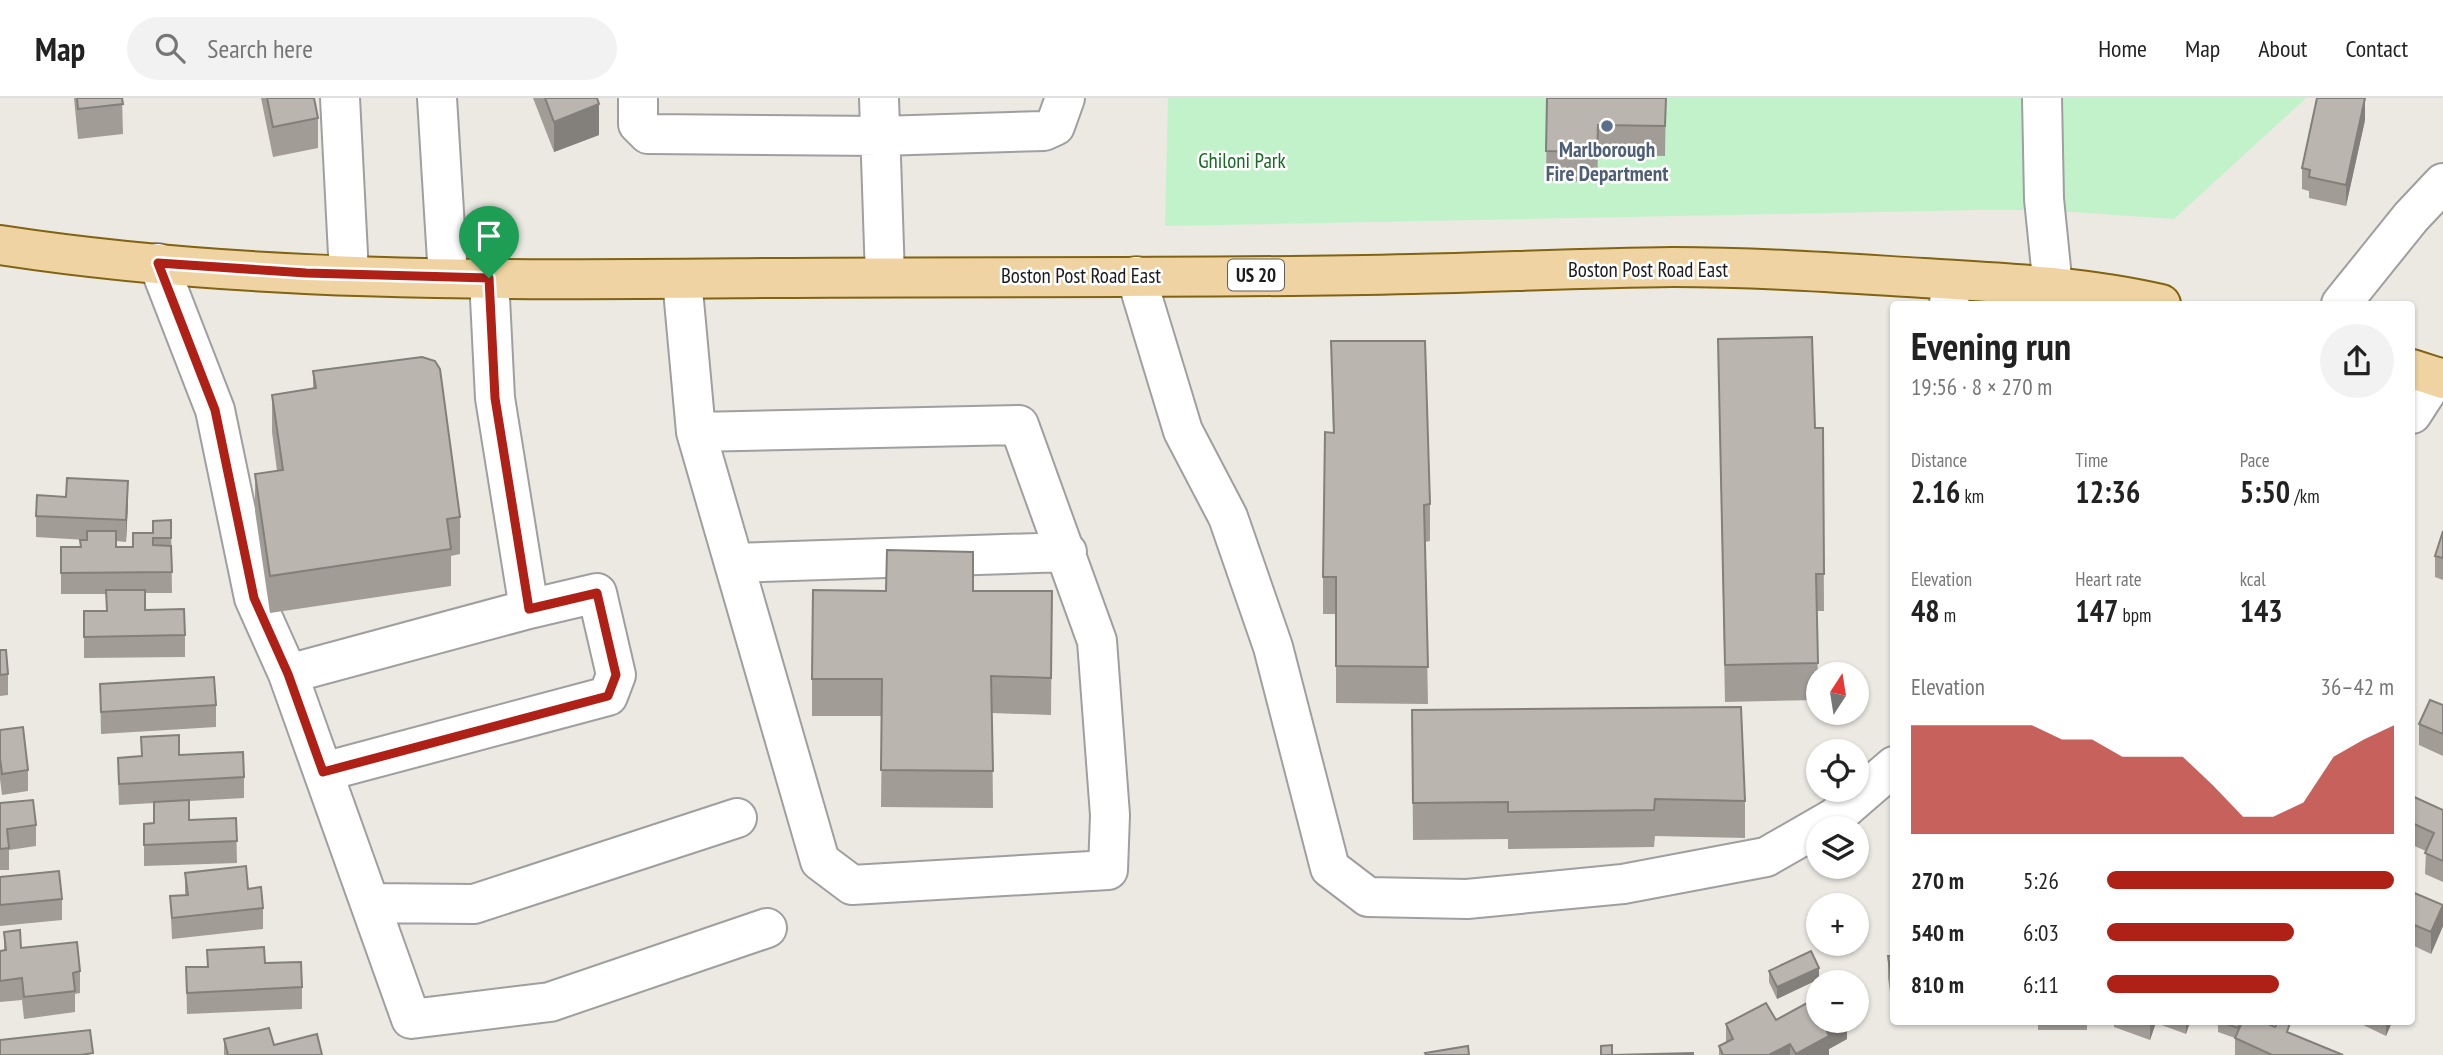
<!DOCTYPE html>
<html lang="en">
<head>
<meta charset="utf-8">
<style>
  :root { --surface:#fff; --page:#f2f2f2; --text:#222; --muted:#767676; --line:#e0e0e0; --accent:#af2017 }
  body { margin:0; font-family:"PT Sans Narrow",sans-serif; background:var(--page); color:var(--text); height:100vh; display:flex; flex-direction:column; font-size:26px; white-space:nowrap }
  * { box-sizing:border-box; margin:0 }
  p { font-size:23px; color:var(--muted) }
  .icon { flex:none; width:38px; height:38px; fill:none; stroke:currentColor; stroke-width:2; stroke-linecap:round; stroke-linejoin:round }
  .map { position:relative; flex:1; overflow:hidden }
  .side { position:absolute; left:1890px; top:203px; width:525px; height:724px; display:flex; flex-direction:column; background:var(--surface); border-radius:7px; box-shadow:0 2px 5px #0004 }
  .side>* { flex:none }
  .needle { width:46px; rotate:12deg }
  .tools { position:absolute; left:1806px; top:564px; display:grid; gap:14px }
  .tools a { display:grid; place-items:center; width:63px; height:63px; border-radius:50%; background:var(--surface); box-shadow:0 2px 5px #0004; font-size:35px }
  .pin { position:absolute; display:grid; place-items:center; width:60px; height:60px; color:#fff; margin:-72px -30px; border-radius:50% 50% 50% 0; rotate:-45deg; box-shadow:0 0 7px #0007 }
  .pin .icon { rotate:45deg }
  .round { display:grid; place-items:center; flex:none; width:74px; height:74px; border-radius:37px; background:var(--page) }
  .headline { display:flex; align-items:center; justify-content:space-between; height:119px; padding:0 21px }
  h1 { font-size:38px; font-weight:700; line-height:52px }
  .stats { display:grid; grid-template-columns:repeat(3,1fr); gap:10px; height:119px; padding:7px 21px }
  .stats div { display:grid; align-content:center }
  .stats b { font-size:30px; font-weight:700 }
  .stats small { font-size:19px; font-weight:400 }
  .stats p { font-size:19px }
  .chart { height:196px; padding:14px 21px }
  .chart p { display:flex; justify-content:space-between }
  .chart svg { width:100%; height:126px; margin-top:7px; fill:var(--accent); opacity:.7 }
  ul { padding:0 21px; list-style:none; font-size:23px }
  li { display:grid; grid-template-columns:112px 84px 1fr; align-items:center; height:52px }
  li i { height:18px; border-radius:9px; background:var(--accent) }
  header { display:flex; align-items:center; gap:42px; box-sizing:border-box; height:98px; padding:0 35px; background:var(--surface); border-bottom:2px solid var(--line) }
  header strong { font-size:33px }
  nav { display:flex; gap:38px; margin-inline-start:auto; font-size:24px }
  .search { width:490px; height:63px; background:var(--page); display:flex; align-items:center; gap:18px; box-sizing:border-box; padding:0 24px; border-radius:38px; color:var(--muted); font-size:26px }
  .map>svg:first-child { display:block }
  .park { fill:#c2f2c9 }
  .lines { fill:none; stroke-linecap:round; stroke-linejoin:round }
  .minor-casing { stroke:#9f9f9f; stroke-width:42 }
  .major-casing { stroke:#816311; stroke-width:42 }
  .minor { stroke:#fff; stroke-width:38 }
  .major { stroke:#f0d3a2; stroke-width:38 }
  .wall { fill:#a19c96 }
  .shaded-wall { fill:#837f7a }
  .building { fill:#bbb5af; stroke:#837f7a; stroke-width:2 }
  .route-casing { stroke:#fff; stroke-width:14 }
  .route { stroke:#af2017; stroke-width:9 }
  .service-dot { fill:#5c6f8a; stroke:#fff; stroke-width:2.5 }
  .labels { text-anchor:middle; stroke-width:5; stroke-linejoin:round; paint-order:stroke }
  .shield { fill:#fff; stroke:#5f5f5f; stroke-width:2 }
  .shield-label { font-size:19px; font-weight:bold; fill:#1b1b1b }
  .service-label { font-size:21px; font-weight:bold; fill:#4e5e75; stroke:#fff }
  .park-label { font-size:21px; fill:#176a23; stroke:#fff }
  .street-label { font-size:21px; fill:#1b1b1b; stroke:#fff }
</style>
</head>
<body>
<header>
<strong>Map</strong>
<div class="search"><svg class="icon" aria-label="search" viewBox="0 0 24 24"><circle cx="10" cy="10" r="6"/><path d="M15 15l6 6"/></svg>Search here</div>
<nav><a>Home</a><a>Map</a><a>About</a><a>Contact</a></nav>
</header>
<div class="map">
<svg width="2443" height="957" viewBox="0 0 2443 957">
  <rect width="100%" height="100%" fill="#ebe9e2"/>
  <path class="park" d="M1168 0H2306L2174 121 2043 112H1977L1165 128Z"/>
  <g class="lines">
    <defs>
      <path id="minor" d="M340 0 349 176
        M437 0 448 179
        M638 0V26L648 36 880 38 1044 33 1055 28 1065 0
        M879 0 885 179
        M2042 0 2044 101 2053 190
        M158 165 215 312 254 500 288 576 529 511 495 300 489 180
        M1136 178 1183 333 1228 419 1273 549 1330 770 1368 799 1467 801 1623 786 1766 759 1834 720 1894 668
        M682 181 696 334 820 763 852 787 1108 772 1110 717 1097 543 1019 327 696 334
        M1949 206 1951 182
        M2341 206 2411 119 2443 85
        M2412 316 2436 279
        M734 465 1067 454
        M288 576 411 921 550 904 767 830
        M323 674 608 598 616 577 597 495 529 511
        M370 805 474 806 737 720"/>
      <path id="major" d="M0 147C254 186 514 182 771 180 985 178 1199 181 1412 176 1499 174 1586 170 1673 169 1757 169 1840 175 1923 180 2002 185 2084 188 2161 206
        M2412 271 2443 281"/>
    </defs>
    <use href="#minor" class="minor-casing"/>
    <use href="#major" class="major-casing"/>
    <use href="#minor" class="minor"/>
    <use href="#major" class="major"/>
  </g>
  <path class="wall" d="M74 0H122L123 36 78 41Z
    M261 0H314L318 20V50L273 59Z
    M533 0H597L599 37 554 54Z
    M1547 0H1666L1665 58 1598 57 1597 84 1546 83Z
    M2365 22 2346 108 2309 100V93L2302 91V70Z
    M1718 241 1815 330H1823L1824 513H1817L1818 602 1725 604Z
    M1331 243 1430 406V443L1425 444 1428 606 1336 605V516H1323V479L1333 335Z
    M313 273 460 419V456L451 458V488L270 515 255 413V376L277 373 272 334V297L313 290Z
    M128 405 126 444 116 443V449H133L171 422 172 495H145V512L185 537V559L84 560V513H106V496H61V449H80L87 442 36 439V418Z
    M2443 433V482L2435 479V458Z
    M886 493H1052L1051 617 992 615 993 710 881 709 882 618H812V581Z
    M0 552 8 576V597L0 598Z
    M100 586 216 607V629L101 636Z
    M2443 607V658L2419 647V626Z
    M1412 612 1745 703V740L1655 738 1654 749 1508 751V741L1413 742Z
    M0 632 28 672V693L2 697 0 681Z
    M141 639 179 657 244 679V700L189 703V722L236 720 237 765 144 768V726L154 725V705L119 707 118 681V660L141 658Z
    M2412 698 2443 712V784L2425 776 2426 753 2412 747Z
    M0 705 36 727V748L9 752V772H0Z
    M185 775 248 791 263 810V831L172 841 170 798 185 797Z
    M0 779 62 801V822L0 828Z
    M2412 794 2443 828 2431 856 2412 847Z
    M4 834 21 850 80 873V895L75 896V914L24 921 22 902 0 904V853L4 852Z
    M207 852 265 865 302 889V911L187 916 186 869H207Z
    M1888 858H1894V921L1888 880Z
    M1769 873 1819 881 1777 901 1769 884Z
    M1776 922H1847V941L1829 951V957H1719V948L1726 945V926Z
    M2038 924H2087V932H2038Z
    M2114 924H2190L2186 936 2156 925 2150 942 2114 929Z
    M2218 924H2264L2343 957H2235V940L2218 934Z
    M2357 924H2392L2386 938Z
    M224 941 274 947 322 957H224Z"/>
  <path class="shaded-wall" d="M2365 0V22L2346 108V87Z
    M599 6V37L554 54V24Z
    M128 383V405L126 444V422Z
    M2443 807V828L2431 856V834Z
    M1819 870V881L1777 901V889Z
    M1842 922H1847V941L1829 951V957H1796V956L1826 931Z
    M2150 924H2156L2150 942Z
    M2186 924H2190L2186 936Z
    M2386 924H2392L2386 938Z
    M1790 946V957H1769Z"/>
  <path class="building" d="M77 0H122L123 6 78 11Z
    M267 0H314L318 20 273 29Z
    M545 0H597L599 6 554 24Z
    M1547 0H1666L1665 28 1598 27 1597 54 1546 53Z
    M2317 0H2365L2346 87 2309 79 2310 72 2302 70Z
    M1812 239 1815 330H1823L1824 476H1816L1818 565 1725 567 1718 241Z
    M1331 243H1425L1430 406 1424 407 1428 569 1336 568V479H1323L1325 334 1334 335Z
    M422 259 435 263 440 271 460 419 447 421 451 451 270 478 255 376 283 372 272 297 316 290 313 273Z
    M67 380 128 383 126 422 36 418 37 397 66 399Z
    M171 422V440H153V447L171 448 172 474 61 475V449H81L80 442H87V433H116V449H133V435H153V423Z
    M2443 433V460L2435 458Z
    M887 452 973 454V493H1052L1051 580 991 578 993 673 881 672 882 581H812L813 492 886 493Z
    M106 492H145V512L184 511 185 537 84 539V513H107Z
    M0 552H6L8 576 0 577Z
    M214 579 216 607 101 614 100 586Z
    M2430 602 2443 607V636L2419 626Z
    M1741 609 1745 703 1655 701 1654 712 1508 714V704L1413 705 1412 612Z
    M23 629 28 672 2 676 0 660V632Z
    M179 637V657L243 654 244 679 119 686 118 660 142 658 141 639Z
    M2412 698 2443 712V763L2425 755 2434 735 2412 725Z
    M33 702 36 727 7 731 9 750 0 751V705Z
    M189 702V722L236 720 237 743 144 747V726L154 725V704Z
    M246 768 248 791 261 789 263 810 172 820 170 798 188 797 185 775Z
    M59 773 62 801 0 807V779Z
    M2412 794 2443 807 2431 834 2412 826Z
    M20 832 21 850 77 844 80 873 73 875 75 893 24 899 22 880 0 883V853L6 852 4 834Z
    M264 849 265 865 301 864 302 889 187 895 186 869H208L207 852Z
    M1811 853 1819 870 1777 889 1769 873Z
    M1888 858H1894V900Z
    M1818 899V922H1842L1826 931 1829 938 1796 956 1790 946 1769 957H1723L1719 948 1733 941 1726 926 1766 905 1776 922Z
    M2221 924H2240L2238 930Z
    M2242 924H2264L2275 929 2278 924H2289L2290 925 2287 934 2343 957H2272L2235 940Z
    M269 930 274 947 317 936 322 957H228L224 941Z
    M90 932 93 955 81 957H0V942Z
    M1612 947V957L1693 955V957H1601V948Z
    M1468 948 1469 957H1426L1425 955Z"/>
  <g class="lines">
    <defs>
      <path id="route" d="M158 165 306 175 489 180 495 300 529 511 597 495 616 577 608 598 323 674 288 576 254 500 215 312Z"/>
    </defs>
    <use href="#route" class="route-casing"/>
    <use href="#route" class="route"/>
  </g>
  <circle class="service-dot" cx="1607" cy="28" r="7"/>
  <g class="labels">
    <rect class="shield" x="1228" y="161.5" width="56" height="31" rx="5"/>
    <g class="shield-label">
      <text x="1256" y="184">US 20</text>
    </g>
    <g class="service-label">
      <text x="1607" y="59">Marlborough<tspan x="1607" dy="24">Fire Department</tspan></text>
    </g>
    <g class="park-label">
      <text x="1242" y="70">Ghiloni Park</text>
    </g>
    <g class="street-label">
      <text x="1648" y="179">Boston Post Road East</text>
      <text x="1081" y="185">Boston Post Road East</text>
    </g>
  </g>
</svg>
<div class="tools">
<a><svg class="needle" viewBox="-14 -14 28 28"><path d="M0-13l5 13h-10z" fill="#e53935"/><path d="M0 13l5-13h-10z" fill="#767676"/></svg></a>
<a><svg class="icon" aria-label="locate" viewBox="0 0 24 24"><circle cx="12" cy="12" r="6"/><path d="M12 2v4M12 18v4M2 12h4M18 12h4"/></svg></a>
<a><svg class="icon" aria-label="layers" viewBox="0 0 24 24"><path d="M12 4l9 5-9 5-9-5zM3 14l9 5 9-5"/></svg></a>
<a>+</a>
<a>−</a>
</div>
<div class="pin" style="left:489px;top:180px;background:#1e9e55"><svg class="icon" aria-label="arrive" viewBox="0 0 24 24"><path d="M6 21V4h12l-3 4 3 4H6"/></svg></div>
<section class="side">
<div class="headline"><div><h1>Evening run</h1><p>19:56 · 8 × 270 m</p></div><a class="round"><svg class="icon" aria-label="share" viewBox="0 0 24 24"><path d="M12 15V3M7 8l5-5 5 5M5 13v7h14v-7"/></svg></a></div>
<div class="stats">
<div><p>Distance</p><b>2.16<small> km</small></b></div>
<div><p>Time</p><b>12:36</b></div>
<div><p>Pace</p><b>5:50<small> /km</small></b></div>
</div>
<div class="stats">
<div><p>Elevation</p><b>48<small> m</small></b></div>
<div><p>Heart rate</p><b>147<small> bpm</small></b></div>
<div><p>kcal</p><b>143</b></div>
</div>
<div class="chart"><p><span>Elevation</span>36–42 m</p>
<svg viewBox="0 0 160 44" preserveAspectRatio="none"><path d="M0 44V6L10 6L20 6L30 6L40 6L50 11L60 11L70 17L80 17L90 17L100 27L110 38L120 38L130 33L140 17L150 11L160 6V44z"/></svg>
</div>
<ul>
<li><b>270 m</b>5:26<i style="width:100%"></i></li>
<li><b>540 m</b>6:03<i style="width:65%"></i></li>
<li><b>810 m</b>6:11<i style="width:60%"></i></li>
</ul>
</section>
</div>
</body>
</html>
